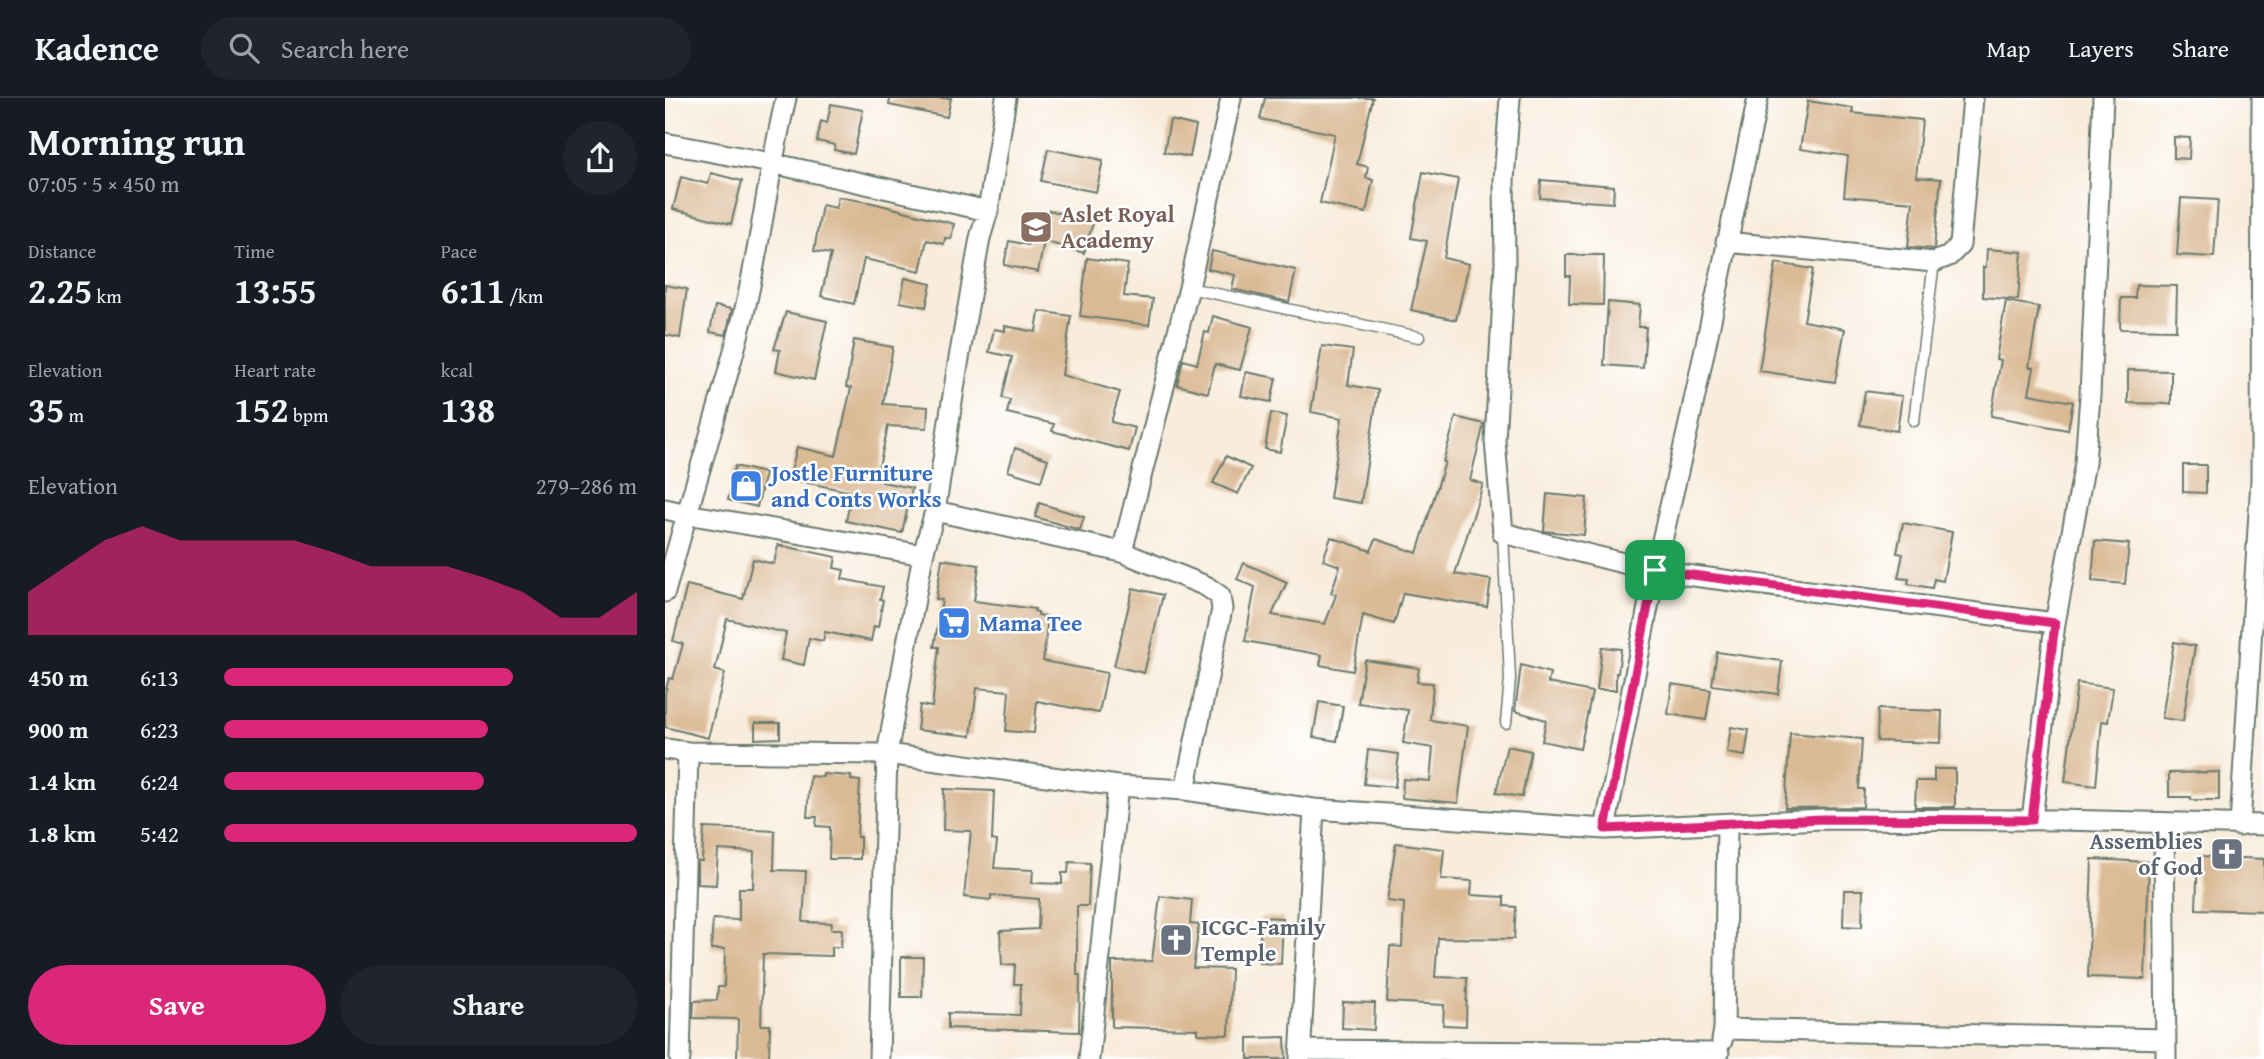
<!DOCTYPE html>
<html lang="en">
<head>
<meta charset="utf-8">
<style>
  :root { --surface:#171b24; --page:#20242c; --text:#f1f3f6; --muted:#9ea1a6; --line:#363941; --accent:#db2777 }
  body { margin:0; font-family:"Gentium Book Plus",serif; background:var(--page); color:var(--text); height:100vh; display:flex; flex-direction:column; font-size:26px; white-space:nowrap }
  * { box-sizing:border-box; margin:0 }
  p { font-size:23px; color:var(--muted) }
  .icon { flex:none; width:38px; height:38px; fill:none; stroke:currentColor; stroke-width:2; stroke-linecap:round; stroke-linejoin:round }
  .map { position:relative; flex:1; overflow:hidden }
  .side { display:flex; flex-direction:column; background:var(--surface); width:665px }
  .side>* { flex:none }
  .pin { position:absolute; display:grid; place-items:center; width:60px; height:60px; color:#fff; margin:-30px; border-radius:14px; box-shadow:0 4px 10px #0006 }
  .round { display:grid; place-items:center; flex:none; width:74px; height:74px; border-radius:37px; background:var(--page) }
  .head { display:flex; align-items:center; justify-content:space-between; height:119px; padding:0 28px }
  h1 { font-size:38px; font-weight:700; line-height:52px }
  .stats { display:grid; grid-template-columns:repeat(3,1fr); gap:10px; height:119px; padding:7px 28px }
  .stats div { display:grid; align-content:center }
  .stats b { font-size:35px; font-weight:700 }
  .stats small { font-size:19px; font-weight:400 }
  .stats p { font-size:19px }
  .chart { height:196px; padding:14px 28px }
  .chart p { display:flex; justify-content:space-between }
  .chart svg { width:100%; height:126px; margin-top:7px; fill:var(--accent); opacity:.7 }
  .cta { display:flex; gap:14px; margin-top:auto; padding:14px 28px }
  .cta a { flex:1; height:80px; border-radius:42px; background:var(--accent); color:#fff; font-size:28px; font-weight:700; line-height:80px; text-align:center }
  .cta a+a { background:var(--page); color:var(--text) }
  ul { padding:0 28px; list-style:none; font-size:23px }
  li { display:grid; grid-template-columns:112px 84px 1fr; align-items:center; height:52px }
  li i { height:18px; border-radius:9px; background:var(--accent) }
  header { display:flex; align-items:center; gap:42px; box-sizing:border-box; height:98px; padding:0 35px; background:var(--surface); border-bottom:2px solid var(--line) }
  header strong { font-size:33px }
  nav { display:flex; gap:38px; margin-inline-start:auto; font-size:24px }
  .search { width:490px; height:63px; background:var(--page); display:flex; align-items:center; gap:18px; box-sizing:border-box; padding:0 24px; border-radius:38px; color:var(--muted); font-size:26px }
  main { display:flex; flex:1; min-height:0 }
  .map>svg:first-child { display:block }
  .building { fill:#daba95 }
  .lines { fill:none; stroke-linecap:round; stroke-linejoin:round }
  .lane-casing { stroke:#6b7a6e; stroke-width:13 }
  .street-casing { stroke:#6b7a6e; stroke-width:23 }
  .lane { stroke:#fff; stroke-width:10 }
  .street { stroke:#fff; stroke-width:19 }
  .route-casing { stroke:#fff; stroke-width:14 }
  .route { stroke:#db2777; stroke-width:9 }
  .labels { text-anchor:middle; stroke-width:5; stroke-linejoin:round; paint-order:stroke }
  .education-label { font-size:23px; font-weight:bold; fill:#785e54; stroke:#fff; text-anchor:start }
  .shop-label { font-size:23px; font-weight:bold; fill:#366cbe; stroke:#fff; text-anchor:start }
  .worship-label { font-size:23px; font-weight:bold; fill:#5b616d; stroke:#fff; text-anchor:end }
</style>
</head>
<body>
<header>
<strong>Kadence</strong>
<div class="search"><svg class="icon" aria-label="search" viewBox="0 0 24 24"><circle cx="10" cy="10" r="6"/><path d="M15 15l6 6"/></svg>Search here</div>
<nav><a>Map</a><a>Layers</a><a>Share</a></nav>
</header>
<main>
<section class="side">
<div class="head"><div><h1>Morning run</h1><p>07:05 · 5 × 450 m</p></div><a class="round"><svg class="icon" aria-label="share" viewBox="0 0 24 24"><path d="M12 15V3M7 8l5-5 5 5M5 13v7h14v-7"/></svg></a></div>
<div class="stats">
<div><p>Distance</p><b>2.25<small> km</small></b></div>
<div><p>Time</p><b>13:55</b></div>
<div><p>Pace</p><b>6:11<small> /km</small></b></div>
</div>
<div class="stats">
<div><p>Elevation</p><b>35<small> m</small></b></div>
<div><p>Heart rate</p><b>152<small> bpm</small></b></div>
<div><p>kcal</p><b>138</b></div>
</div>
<div class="chart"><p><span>Elevation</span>279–286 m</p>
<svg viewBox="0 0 160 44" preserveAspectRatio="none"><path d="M0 44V29L10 20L20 11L30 6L40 11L50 11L60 11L70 11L80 15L90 20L100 20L110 20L120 24L130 29L140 38L150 38L160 29V44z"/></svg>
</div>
<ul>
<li><b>450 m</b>6:13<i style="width:70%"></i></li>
<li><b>900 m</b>6:23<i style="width:64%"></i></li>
<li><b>1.4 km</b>6:24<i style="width:63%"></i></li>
<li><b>1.8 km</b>5:42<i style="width:100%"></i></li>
</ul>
<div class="cta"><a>Save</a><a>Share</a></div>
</section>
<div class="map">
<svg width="1599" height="961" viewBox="0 0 1599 961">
  <rect width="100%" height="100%" fill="#fff"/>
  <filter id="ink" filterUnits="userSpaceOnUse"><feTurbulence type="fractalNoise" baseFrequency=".0143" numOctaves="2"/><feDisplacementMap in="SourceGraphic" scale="14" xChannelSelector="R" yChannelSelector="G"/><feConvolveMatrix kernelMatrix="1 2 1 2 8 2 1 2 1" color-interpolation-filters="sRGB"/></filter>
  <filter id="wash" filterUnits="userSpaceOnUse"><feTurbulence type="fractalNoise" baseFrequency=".00686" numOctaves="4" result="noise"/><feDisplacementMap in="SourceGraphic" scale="28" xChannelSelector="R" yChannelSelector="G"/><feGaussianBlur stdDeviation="1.57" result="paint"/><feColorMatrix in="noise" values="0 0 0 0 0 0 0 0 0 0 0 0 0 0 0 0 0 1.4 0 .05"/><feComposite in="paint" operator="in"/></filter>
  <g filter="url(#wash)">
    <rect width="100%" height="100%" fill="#f8ecdb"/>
    <g id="blocks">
      <path class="building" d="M225 0H286L282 19 224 7Z
        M600 0H708L692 66 703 69 701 80 708 82 701 115 655 105 670 36 595 21Z
        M1143 3 1188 10 1187 15 1257 22 1251 79 1276 81 1269 151 1243 149 1248 104 1179 98 1183 58 1135 51Z
        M166 6 198 12 189 56 169 52 170 47 152 43 156 23 162 25Z
        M505 22 531 28 525 59 499 54Z
        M1509 39 1525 40 1524 61 1509 60Z
        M383 51 438 62 431 94 376 83Z
        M758 74 793 81 779 160 804 166 791 222 746 212 762 143 746 140Z
        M46 75 77 83 66 126 8 111 16 79 43 86Z
        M876 82 949 88 948 105 875 100Z
        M173 99 208 105 289 126 286 141 280 140 279 146 262 142 255 173 199 161 189 206 156 198 166 156 149 153 157 107 171 110Z
        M1516 100 1553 102 1549 159 1512 157Z
        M384 112 428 125 419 155 379 143 373 174 339 167 344 143 363 147 373 113 383 115Z
        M1322 151 1357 154 1353 202 1318 199V169H1321Z
        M547 153 631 172 624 204 567 191 570 177 543 171Z
        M901 157H939L938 207 904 206 905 178H901Z
        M422 160 463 166 459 198 488 201 484 227 415 218Z
        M1111 165 1148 171 1139 223 1180 231 1170 284 1094 273Z
        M240 180 266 186 261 209 235 204Z
        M0 187 22 191 15 240 0 237Z
        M1471 187 1512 188 1511 232 1455 231 1456 200H1470Z
        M1341 203 1374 209 1364 269 1369 270 1364 296 1408 304 1403 332 1326 318 1336 262 1331 261Z
        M943 204 975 207 973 229H981L978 270 939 267Z
        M50 208 67 211 61 237 45 234Z
        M374 213 406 218 397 277 455 294 446 324 470 330 464 353 387 333 389 326 342 315 345 302 337 300 347 259 324 254 329 231 340 233V228L371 234Z
        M121 214 162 223 149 282 111 273 115 252 109 251Z
        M548 218 587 229 575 272 550 266 543 295 512 287 518 262 532 266 540 234 544 235Z
        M189 242 228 249 218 306 263 309 262 330 223 328 214 369 220 370 217 384 247 390 237 435 181 423 187 394 124 381 132 349 171 358 186 290 181 289Z
        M657 248 688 252 683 287 713 292 696 405 665 400 677 320 646 314Z
        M1463 272 1506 273V306L1463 305Z
        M581 274 611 280 606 304 576 298Z
        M1200 293 1237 298 1232 333 1195 327Z
        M606 315 622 318 615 354 600 351Z
        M791 319 819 326 805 382 818 386 790 476 826 482 822 509 738 495 729 526 698 517 688 573 655 567 657 557 580 543 590 489 572 481 579 465 622 484 607 517 660 526 671 497 666 495 675 468 658 462 666 439 706 453 711 441 752 455 780 364H778Z
        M350 350 383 361 376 383 343 373Z
        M561 358 586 370 573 396 548 385Z
        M1518 367H1541V395L1518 394Z
        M70 368 100 375 92 409 63 402Z
        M882 396 922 400 919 437 879 433Z
        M374 405 419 419 415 432 370 419Z
        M1238 425 1287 434 1278 483 1269 481 1267 490 1243 486 1244 481 1233 480 1238 456 1232 455Z
        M1430 443 1464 446 1460 486 1427 483Z
        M113 447 171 459 169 470 179 472 177 481 218 489 215 501 218 502 213 529 209 528 206 543 160 534 158 543 144 540 139 567 116 562 121 535 62 521 50 572 60 575 43 640 0 629V595L4 580 8 581 18 546 8 543 22 487 78 501 88 461 109 466Z
        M277 461 314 467 309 503 370 511 369 513 373 514V517L383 519 378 563 442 575 434 615 372 603 369 635 341 633 344 593 312 590 306 638 252 632 255 607 267 609 274 549H269L277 502 271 501Z
        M468 490 498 497 479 575 449 568Z
        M1509 544 1530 548 1518 623 1497 620Z
        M937 549 956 551 953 575H951V592H932Z
        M1052 554 1117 563 1113 596 1047 587Z
        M700 562 754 570 752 584 768 585 765 622 803 628 793 705 737 700 738 681 765 683 768 650 738 645 743 612 693 605Z
        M856 567 885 575 883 585 927 594 915 651 877 643 881 622 850 613Z
        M1412 585 1448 590 1443 624 1437 623 1431 688 1400 684Z
        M1007 586 1046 592 1041 622 1003 616Z
        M654 604 678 608 672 643 648 639Z
        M1213 611 1277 613 1276 645 1212 643Z
        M90 625H115V640L90 641Z
        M1066 629 1084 632 1080 658 1062 655Z
        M1125 635 1197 641 1194 691H1199L1198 709 1120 710Z
        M842 648 866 653 857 699 831 695Z
        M703 652 734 656 730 689 699 686Z
        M1269 671H1290V709H1250L1251 683H1269Z
        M1554 674V702H1526V699H1504V675Z
        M158 676 186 678V682L195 683 192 739H195V761H164L165 729 151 728 152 719H142L145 678 158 679Z
        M279 691 329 693 327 742 332 743 329 770 368 772 367 785 397 786V775H403L404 764 425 765 423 808H412V877H415L414 934 283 930V915L355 917 356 886H349L350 866 337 867 335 833 373 831 374 801 326 797V802L299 799 306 733 278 732Z
        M39 730 110 733 109 772 141 773 138 824 167 825 166 831H177L176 849H167V858L98 856 96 927H105L104 961H72L73 921 28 920 29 903 52 902 53 889H59L60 851H46L48 821 74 822V790H88L89 754 53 752 51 787 32 786V763H37Z
        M731 745 779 751 776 781 807 783 806 797 839 799V808L851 809 849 841 773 840 770 879 802 880 801 928 778 927 779 907 722 904 725 848 737 849 739 805 722 803Z
        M1533 758 1599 761V813L1531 811Z
        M1427 761 1484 764 1480 881 1423 879Z
        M1179 792H1198L1197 829 1178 828Z
        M495 798 527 802 525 826 534 827 528 870 566 871 564 937 533 936V931L447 929V864L487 863Z
        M596 819 618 820 616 866 594 865Z
        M236 859H258L257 899H236Z
        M678 904 710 905 709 932 677 930Z
        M620 939 621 961H583V940Z"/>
    </g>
  </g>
  <g filter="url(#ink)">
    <use href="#blocks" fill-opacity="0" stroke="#6b7a6e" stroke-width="2"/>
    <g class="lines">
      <defs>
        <path id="lane" d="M524 190 754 239
          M1249 323 1269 164
          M838 435 845 581 841 625"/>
        <path id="street" d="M121 0C104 71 96 144 79 215 62 283 41 349 22 416L258 457
          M845 0 839 82 840 165 830 343 838 435 990 473 1390 525
          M0 45 106 65 323 113
          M1061 144 1269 164 1284 158 1295 147 1308 0
          M0 411 22 416 0 494
          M270 413 457 454 541 488 555 498 557 511 520 692
          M457 454 524 190 566 0
          M0 651 23 654 15 961
          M23 654 222 656 453 688 520 692 649 711 940 731 1157 721 1394 722 1599 727
          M1367 722 1390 525 1420 365 1425 297 1438 0
          M1499 725 1501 961
          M1575 728 1596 381 1597 0
          M940 731 990 473 1024 326 1093 0
          M1059 931 1501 941
          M1057 943 1059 931 1062 727
          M635 952 1054 955
          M214 961 222 656 258 457 270 413 292 272 315 140 323 113 341 0
          M424 961 453 688
          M635 961 649 711"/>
      </defs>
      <use href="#lane" class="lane-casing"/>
      <use href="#street" class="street-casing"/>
      <use href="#lane" class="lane"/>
      <use href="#street" class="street"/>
    </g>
  </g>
  <g class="lines" filter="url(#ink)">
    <defs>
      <path id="route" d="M990 472 1390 525 1367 722 1157 721 940 731Z"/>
    </defs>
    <use href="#route" class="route-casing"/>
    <use href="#route" class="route"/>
  </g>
  <defs>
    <symbol id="school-square" viewBox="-11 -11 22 22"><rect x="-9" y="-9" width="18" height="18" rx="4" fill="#8d6e63" stroke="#fff"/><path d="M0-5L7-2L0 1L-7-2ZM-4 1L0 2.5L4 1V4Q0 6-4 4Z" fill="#fff"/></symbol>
    <symbol id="shop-square" viewBox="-11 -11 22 22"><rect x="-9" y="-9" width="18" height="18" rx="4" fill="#3f7fe0" stroke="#fff"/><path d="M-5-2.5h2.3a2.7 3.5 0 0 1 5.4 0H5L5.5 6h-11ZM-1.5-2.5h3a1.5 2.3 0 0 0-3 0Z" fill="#fff"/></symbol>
    <symbol id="supermarket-square" viewBox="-11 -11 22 22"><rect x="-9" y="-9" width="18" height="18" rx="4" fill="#3f7fe0" stroke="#fff"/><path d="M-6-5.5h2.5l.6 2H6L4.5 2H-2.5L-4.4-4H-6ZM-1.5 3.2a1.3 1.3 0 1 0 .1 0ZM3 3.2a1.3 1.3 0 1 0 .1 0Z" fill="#fff"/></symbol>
    <symbol id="church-square" viewBox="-11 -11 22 22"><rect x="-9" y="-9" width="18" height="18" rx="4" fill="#6b7280" stroke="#fff"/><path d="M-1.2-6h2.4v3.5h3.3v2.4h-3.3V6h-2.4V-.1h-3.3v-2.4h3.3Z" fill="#fff"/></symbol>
  </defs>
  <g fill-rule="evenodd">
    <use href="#school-square" x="352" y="110" width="38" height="38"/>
    <use href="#shop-square" x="62" y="369" width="38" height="38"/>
    <use href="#supermarket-square" x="270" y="506" width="38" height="38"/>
    <use href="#church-square" x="1543" y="737" width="38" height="38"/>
    <use href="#church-square" x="492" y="823" width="38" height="38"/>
  </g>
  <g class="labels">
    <g class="education-label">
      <text x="396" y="124">Aslet Royal<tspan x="396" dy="26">Academy</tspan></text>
    </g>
    <g class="shop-label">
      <text x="106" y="383">Jostle Furniture<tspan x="106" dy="26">and Conts Works</tspan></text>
      <text x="314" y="533">Mama Tee</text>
    </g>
    <g class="worship-label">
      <text x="1538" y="751">Assemblies<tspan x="1538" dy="26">of God</tspan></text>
      <text x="536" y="837" text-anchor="start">ICGC-Family<tspan x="536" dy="26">Temple</tspan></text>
    </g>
  </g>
</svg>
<div class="pin" style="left:990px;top:472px;background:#1e9e55"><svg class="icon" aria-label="arrive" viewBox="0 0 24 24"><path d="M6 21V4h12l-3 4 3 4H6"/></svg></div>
</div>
</main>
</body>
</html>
